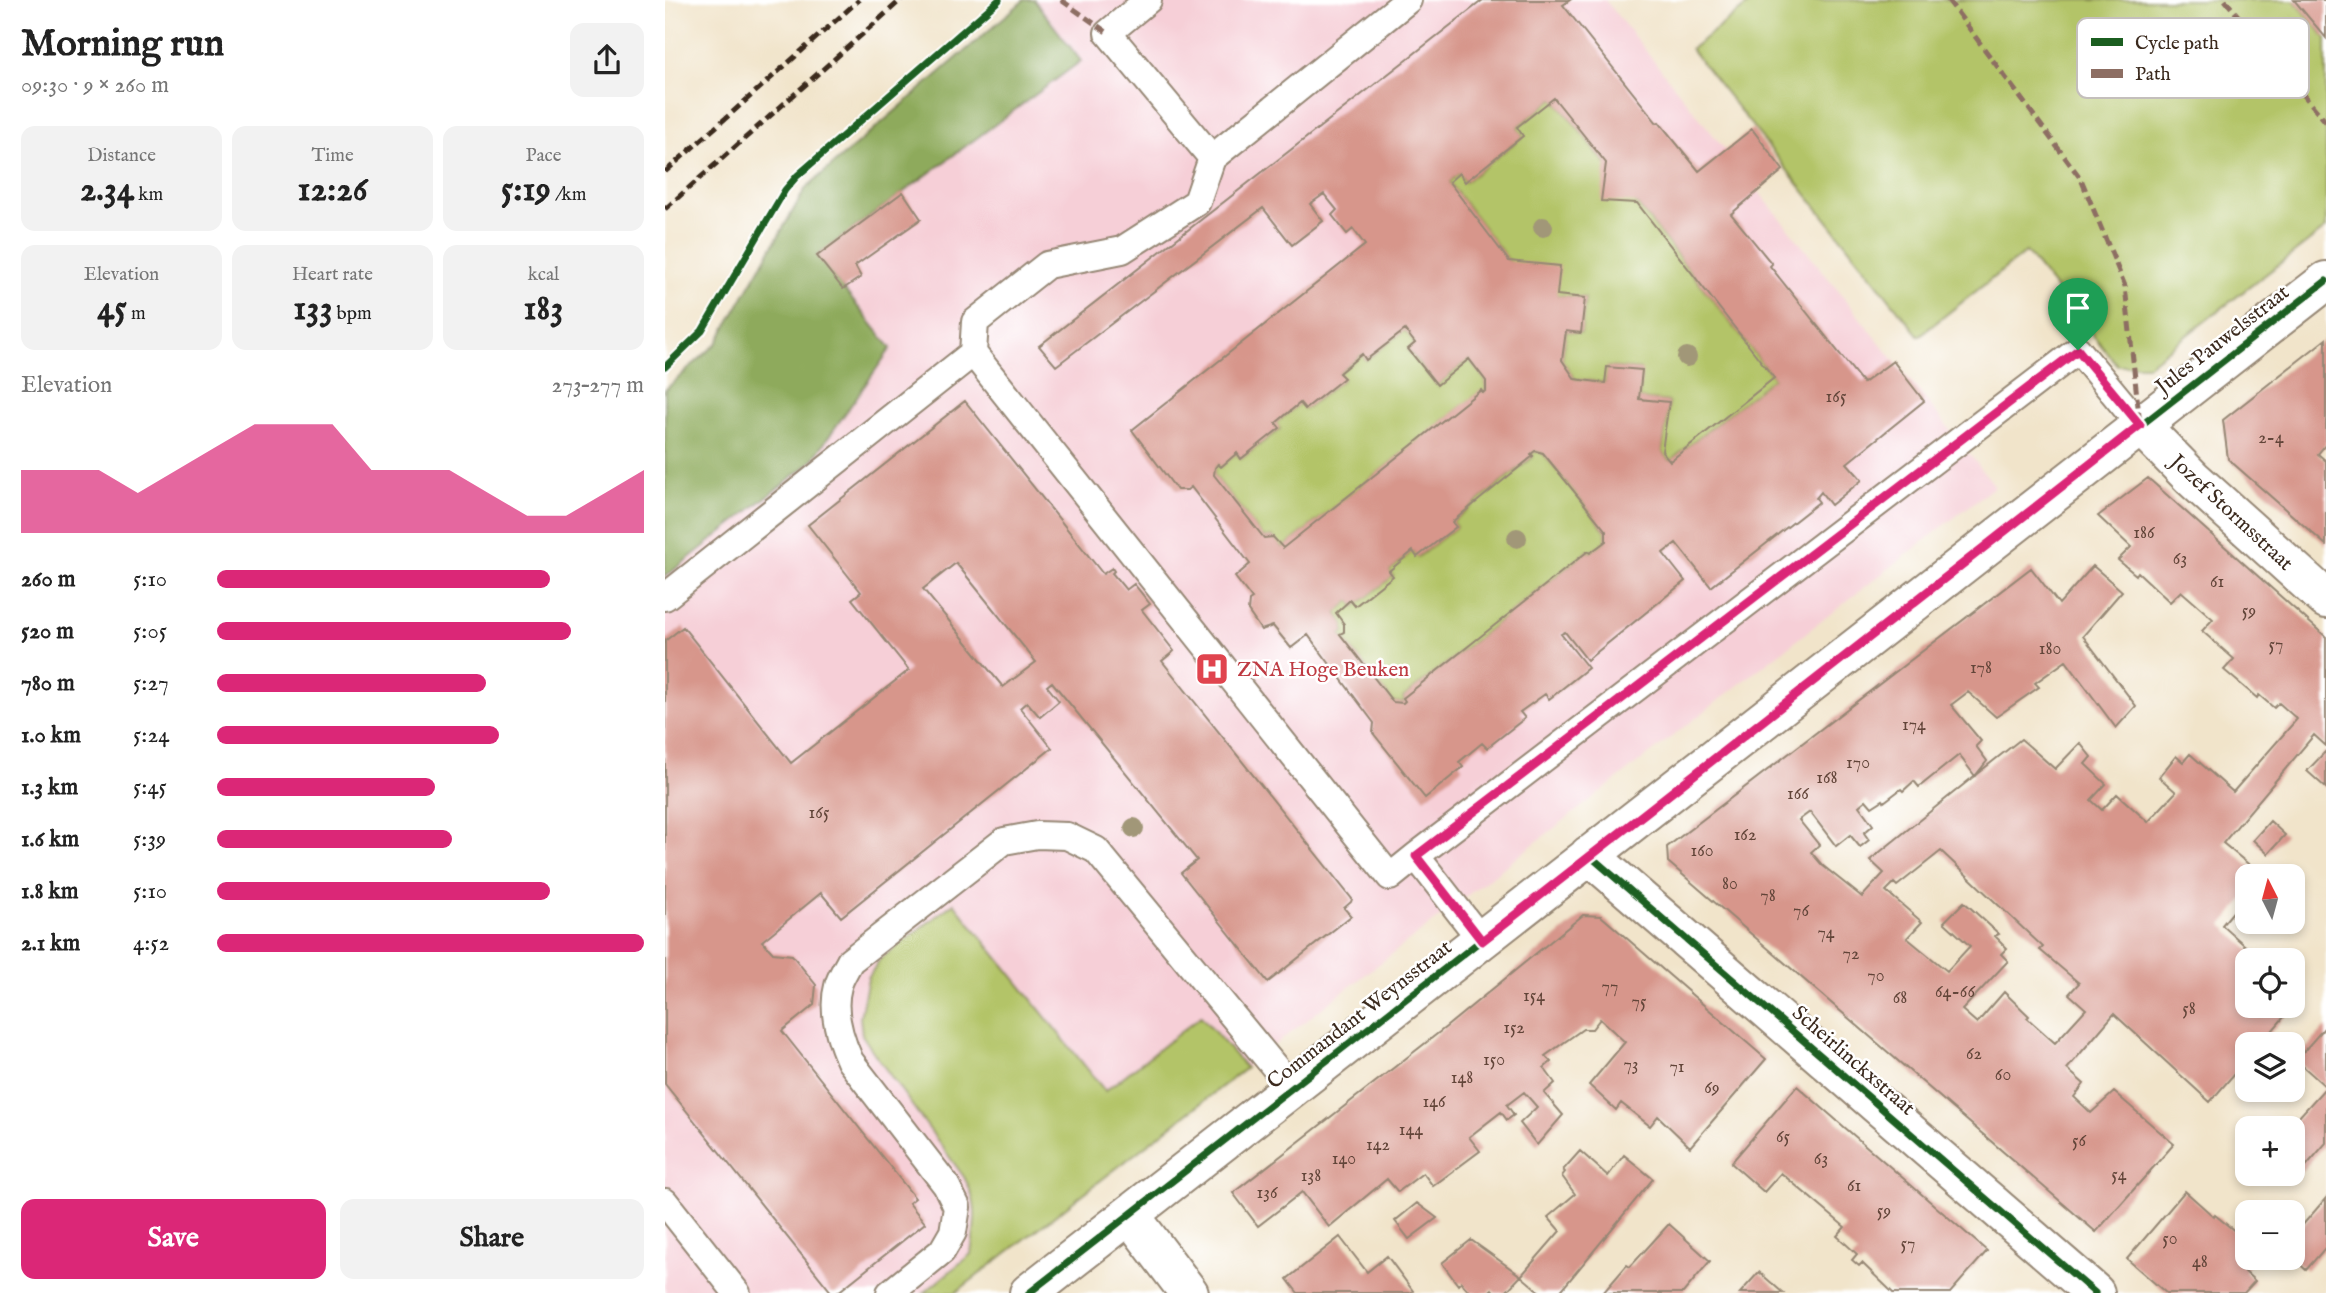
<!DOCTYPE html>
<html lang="en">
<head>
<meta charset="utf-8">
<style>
  :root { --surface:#fff; --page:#f2f2f2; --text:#222; --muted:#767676; --accent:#db2777 }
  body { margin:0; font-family:"IM FELL English",serif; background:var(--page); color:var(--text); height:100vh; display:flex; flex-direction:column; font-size:26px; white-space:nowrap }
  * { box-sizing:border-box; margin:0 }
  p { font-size:23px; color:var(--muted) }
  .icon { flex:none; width:38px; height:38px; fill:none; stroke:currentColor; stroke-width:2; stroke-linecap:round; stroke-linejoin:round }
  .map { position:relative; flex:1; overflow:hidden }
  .sheet { display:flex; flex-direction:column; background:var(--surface); width:665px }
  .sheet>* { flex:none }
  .needle { width:46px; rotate:354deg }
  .tools { position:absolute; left:1570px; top:864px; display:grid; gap:14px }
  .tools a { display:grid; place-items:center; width:70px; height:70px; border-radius:14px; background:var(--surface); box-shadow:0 4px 10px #0003; font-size:35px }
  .pin { position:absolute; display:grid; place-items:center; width:60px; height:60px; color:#fff; margin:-72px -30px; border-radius:50% 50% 50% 0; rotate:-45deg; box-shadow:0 0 7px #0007 }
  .pin .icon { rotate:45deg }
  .round { display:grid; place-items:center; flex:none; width:74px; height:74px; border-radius:14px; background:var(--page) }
  .headline { display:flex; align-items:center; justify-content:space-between; height:119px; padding:0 21px }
  h1 { font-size:38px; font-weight:700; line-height:52px }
  .figures { display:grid; grid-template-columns:repeat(3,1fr); gap:10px; height:119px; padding:7px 21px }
  .figures div { display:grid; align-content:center; border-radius:14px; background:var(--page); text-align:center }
  .figures b { font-size:35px; font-weight:700 }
  .figures small { font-size:19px; font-weight:400 }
  .figures p { font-size:19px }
  .chart { height:196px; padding:14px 21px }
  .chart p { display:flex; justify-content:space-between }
  .chart svg { width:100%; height:126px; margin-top:7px; fill:var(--accent); opacity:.7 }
  .cta { display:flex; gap:14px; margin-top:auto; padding:14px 21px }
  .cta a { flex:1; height:80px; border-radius:14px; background:var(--accent); color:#fff; font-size:28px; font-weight:700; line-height:80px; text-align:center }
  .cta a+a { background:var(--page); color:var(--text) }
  ul { padding:0 21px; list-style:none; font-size:23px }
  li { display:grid; grid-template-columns:112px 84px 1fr; align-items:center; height:52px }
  li i { height:18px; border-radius:9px; background:var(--accent) }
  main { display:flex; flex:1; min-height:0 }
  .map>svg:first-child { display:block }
  .built { fill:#f6cfd7 }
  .green { fill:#b3c467; stroke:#777742; stroke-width:2 }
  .forest { fill:#8eaa5c; stroke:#646a3d; stroke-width:2 }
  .building { fill:#d7968b; fill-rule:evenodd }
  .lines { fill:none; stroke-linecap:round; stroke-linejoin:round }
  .lane-casing { stroke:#968774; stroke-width:30 }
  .street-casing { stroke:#968774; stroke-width:42 }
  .lane { stroke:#fff; stroke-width:26 }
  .street { stroke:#fff; stroke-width:38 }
  .rail { stroke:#3b2a1e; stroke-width:5; stroke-dasharray:10 5; stroke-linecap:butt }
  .quiet { stroke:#8d6e63; stroke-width:5; stroke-dasharray:10 5; stroke-linecap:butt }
  .cycleway-casing { stroke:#fff; stroke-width:11 }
  .cycleway { stroke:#1b5e20; stroke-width:7 }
  .tree { fill:#a19778 }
  .route-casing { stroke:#fff; stroke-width:14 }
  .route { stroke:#db2777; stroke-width:9 }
  .labels { text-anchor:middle; stroke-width:5; stroke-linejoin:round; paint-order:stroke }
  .number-label { font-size:18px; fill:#624539 }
  .street-label { font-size:21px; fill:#3b2a1e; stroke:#fff }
  .health-label { font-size:21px; fill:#be3a42; stroke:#fff; text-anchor:start }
  .key { fill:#fff; stroke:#c4bfbc; stroke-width:2 }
  .key-label { font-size:19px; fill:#3b2a1e }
</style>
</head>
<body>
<main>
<section class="sheet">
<div class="headline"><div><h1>Morning run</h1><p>09:30 · 9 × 260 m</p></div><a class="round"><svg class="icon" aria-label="share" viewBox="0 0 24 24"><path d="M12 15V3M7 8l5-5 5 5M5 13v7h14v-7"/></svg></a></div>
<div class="figures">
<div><p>Distance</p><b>2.34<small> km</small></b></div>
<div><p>Time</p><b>12:26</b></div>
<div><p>Pace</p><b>5:19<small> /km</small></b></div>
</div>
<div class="figures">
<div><p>Elevation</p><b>45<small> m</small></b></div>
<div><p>Heart rate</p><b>133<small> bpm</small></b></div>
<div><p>kcal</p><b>183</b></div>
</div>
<div class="chart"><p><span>Elevation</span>273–277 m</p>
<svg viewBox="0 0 160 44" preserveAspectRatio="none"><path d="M0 44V22L10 22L20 22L30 30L40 22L50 14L60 6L70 6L80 6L90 22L100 22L110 22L120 30L130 38L140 38L150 30L160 22V44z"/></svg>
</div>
<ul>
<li><b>260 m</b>5:10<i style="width:78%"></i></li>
<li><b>520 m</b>5:05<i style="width:83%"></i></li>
<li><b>780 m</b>5:27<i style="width:63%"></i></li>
<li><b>1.0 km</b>5:24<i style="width:66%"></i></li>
<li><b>1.3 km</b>5:45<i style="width:51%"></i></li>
<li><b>1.6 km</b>5:39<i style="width:55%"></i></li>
<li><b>1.8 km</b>5:10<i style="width:78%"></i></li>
<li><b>2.1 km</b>4:52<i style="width:100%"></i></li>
</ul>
<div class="cta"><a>Save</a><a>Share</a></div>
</section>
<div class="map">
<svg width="1661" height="1293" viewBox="0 0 1661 1293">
  <rect width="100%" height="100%" fill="#fff"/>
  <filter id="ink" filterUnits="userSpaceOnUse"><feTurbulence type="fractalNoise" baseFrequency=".0143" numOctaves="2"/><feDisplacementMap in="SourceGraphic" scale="14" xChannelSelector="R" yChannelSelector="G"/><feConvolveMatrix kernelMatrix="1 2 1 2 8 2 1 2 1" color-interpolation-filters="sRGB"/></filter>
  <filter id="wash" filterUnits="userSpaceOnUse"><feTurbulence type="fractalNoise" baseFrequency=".00686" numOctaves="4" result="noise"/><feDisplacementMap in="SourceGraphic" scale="28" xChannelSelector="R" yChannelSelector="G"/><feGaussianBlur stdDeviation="1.57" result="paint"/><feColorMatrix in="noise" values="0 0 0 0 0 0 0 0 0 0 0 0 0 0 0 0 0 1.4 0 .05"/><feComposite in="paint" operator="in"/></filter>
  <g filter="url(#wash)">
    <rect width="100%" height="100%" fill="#f1e4ca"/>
    <path class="built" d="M359 0H940L1330 486 290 1293H0V390L52 343 141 188Z"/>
    <path class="green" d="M1089 0H1629L1661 38V228L1483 365H1452L1361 252 1254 336 1026 49Z
      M889 98 1109 378 1005 461 997 451 1004 402 974 399 976 370 943 367 940 383 910 379 897 360 901 331 916 333 920 298 892 295 844 261 784 182 794 173 800 182 858 136 852 127Z
      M740 330 750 343 743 350 772 385 804 359 821 381V390L818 393 816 391 618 548 608 537 599 538 549 475 550 468 553 464 556 467 572 453 576 459 615 429 611 423 635 403 640 409 678 379 674 373 697 354 701 360Z
      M870 451 878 453 941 531V541L925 553 923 551 738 698 740 701 738 703 728 702 675 634 679 632V624L671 613 685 600 690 606 728 576 724 571 748 551 753 557 791 527 787 522 868 457 866 454Z
      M289 903 440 1091 536 1016 581 1068 290 1293H259L306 1254C310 1222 315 1206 299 1177L209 1053 197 1035 195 1017 203 978 215 959Z"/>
    <path class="forest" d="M359 0H369L416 61 152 256 226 348 146 462 0 577V390L52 343 141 188Z"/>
    <g id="blocks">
      <path class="building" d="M818 0H905L898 5 992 123 994 122 1034 171 1087 129 1118 170 1066 214 1107 264 1105 266 1198 383 1228 361 1259 401 1182 463 1197 480 1166 505 1156 492 1151 498 1154 502 1046 587 1011 543 998 553 1020 581 922 660 900 632 896 634 923 668 884 699 880 694 855 712 860 718 822 748 817 743 794 762 798 767 760 798 708 733 709 723 643 635 626 648 608 626 596 630 583 611 584 601 587 599 570 577 585 564 526 487 522 490H512L467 430 700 245 688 229 682 234 667 215 672 210 659 194 645 204 658 221 627 245 598 208 391 366 374 346ZM889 98 941 163 936 201 972 203 1109 378 1005 461 997 451 1004 402 974 399 977 370 942 367 940 383 910 379 897 360 901 331 916 333 920 298 892 295 895 266 844 261 784 182 794 173 800 182 858 136 852 127ZM740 330 750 343 743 349 772 385 804 359 821 381V390L818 393 816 390 618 548 608 537 599 538 549 475 550 468 553 464 556 467 572 453 576 459 615 428 611 423 635 403 640 409 679 378 674 373 697 354 701 360ZM870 451 878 453 941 531V541L925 553 923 551 738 698 740 701 738 703 728 702 675 634 679 632V624L671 613 685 600 690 606 728 576 724 571 748 551 752 557 791 527 787 522 868 456 866 454Z
        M1629 0H1661V38Z
        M238 192 256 219 190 266 196 277 178 289 152 256Z
        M1661 339V444L1653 454 1661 461V545L1563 459 1558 420Z
        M300 401 438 574 447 568 449 571 447 573 461 590 469 584 485 604 477 610 509 651 497 661 687 899 686 902 679 908 686 916 603 982 516 873 532 860 387 682 382 686 394 701 375 717 362 702 355 708 387 748 176 917 156 893 97 941 108 953 127 955 151 985 149 1005 117 1031 250 1198 244 1203 260 1223 172 1293H167L0 1084V641L18 627 126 763 244 670 187 599 196 592 143 525ZM291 563 371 662 338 687 258 589Z
        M1483 478 1661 637V746L1649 735 1558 843 1599 877H1582V895L1557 925 1597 961H1582V1006H1628V988L1637 996 1595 1045H1582V1059L1545 1102 1449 1014 1402 1069 1419 1084 1409 1097 1426 1113 1449 1092 1509 1144 1431 1232 1003 862 1002 847 1366 568 1394 604 1428 566 1457 591 1418 636 1471 706 1451 728 1401 661 1370 683 1374 687 1331 717 1303 692 1286 705 1316 741 1311 746 1322 761 1310 776 1294 755 1254 787 1249 781 1238 791 1236 789 1219 802 1218 800 1207 807 1201 800 1194 806 1208 825 1199 833 1204 840 1195 847 1185 835 1171 846 1145 812 1134 820 1154 845 1146 852 1157 865 1197 897 1219 873 1205 860 1308 777 1356 739 1390 769 1415 743 1426 757 1420 764 1441 784 1426 800 1437 810 1452 794 1483 822 1511 792 1494 777 1511 756 1518 762 1525 754 1568 792 1632 719 1614 703 1609 708 1594 695 1592 698 1559 670 1569 659 1537 631 1548 619 1516 591 1505 602 1473 572 1471 575 1453 560 1466 547 1433 516ZM1276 851 1378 947 1375 950 1414 983 1404 994 1421 1009 1390 1043 1362 1018 1364 1016 1339 992 1312 1023 1297 1010 1343 961 1336 954 1342 948 1330 936 1334 934 1299 902 1279 922 1305 946 1282 971 1242 938 1257 922 1221 891 1229 883 1232 886Z
        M1661 751V788L1642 771Z
        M1605 821 1620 835 1603 854 1588 840Z
        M918 915 936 916 1101 1059 1025 1147 993 1116 985 1126 956 1103 951 1110 924 1085 960 1042 935 1019 927 1029H918L880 1056 886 1062 879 1068 890 1083 879 1093 898 1115 872 1145 855 1123 872 1107 859 1092 842 1105 849 1115 842 1120 836 1112 804 1137 815 1151 768 1186 758 1173 733 1192 722 1179 664 1227 637 1192 593 1226 568 1193 781 1027Z
        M1661 1026V1143L1635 1173 1628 1167V1129H1623L1661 1087 1631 1060Z
        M1132 1086 1322 1251 1285 1293H1228L1197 1263 1194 1266 1187 1260 1192 1254 1172 1236 1180 1227 1116 1173 1099 1192 1066 1163Z
        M915 1151 943 1176 959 1155 988 1179 894 1293H876L856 1276 895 1231 883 1217 910 1194 897 1176 900 1172 898 1170Z
        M1520 1191 1549 1217 1550 1215 1582 1241V1258H1589L1579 1271 1590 1281 1579 1293H1501L1462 1259Z
        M1661 1198V1247L1641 1270 1628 1258V1236Z
        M752 1203 772 1218 744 1239 730 1221Z
        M1004 1224 1045 1261 1018 1293H938L962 1265 965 1267Z
        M675 1237 702 1272 722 1256 748 1291 745 1293H633L622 1279Z
        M806 1240 856 1276 840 1293H830L827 1289 823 1293H805L796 1282 793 1285 777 1263Z
        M1094 1272 1118 1293H1075Z"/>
    </g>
  </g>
  <g filter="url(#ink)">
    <use href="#blocks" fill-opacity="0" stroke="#968774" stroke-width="2"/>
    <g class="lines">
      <defs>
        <path id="lane" d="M483 0 443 33 547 158
          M743 0 547 158 532 202 457 250 382 265 310 322 308 353 725 877 751 856
          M0 597 308 353
          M817 941 751 856 1413 350 1475 425
          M0 1202 72 1293
          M225 1293 277 1251 288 1232 292 1207 281 1185 185 1061C175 1039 166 1011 173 986 175 978 181 969 185 961L339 841 372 835 402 836 431 850 627 1088"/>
        <path id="street" d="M1475 425 1527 478 1661 599
          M924 855 1430 1293
          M465 1215 524 1293
          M364 1293 1661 281"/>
      </defs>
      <use href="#lane" class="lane-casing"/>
      <use href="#street" class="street-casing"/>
      <use href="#lane" class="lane"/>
      <use href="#street" class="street"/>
      <path class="rail" d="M0 172 194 0
        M0 209 236 0"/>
      <path class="quiet" d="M396 0 443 33
        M1283 0 1416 179 1460 286 1475 425
        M1560 0 1661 122"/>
      <defs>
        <path id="cycleway" d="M0 367 37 331 120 190 132 176 334 0
          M924 855 1430 1293
          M364 1293 1661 281"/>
      </defs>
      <use href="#cycleway" class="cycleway-casing"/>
      <use href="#cycleway" class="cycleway"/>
    </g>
    <g class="tree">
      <circle cx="878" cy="227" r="10"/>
      <circle cx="1022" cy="357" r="10"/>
      <circle cx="852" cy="538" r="10"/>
      <circle cx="469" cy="828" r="10"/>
    </g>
  </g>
  <g class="lines" filter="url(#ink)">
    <defs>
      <path id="route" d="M1413 350 1475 425 817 941 751 856Z"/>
    </defs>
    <use href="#route" class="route-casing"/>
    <use href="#route" class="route"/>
  </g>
  <defs>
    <symbol id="hospital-square" viewBox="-11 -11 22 22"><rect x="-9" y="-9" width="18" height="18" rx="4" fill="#e0444e" stroke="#fff"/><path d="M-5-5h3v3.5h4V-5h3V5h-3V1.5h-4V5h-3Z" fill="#fff"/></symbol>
  </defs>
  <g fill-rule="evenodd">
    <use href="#hospital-square" x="528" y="650" width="38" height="38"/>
  </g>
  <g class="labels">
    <g class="number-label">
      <text x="1171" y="402">165</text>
      <text x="1606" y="443">2-4</text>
      <text x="1479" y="538">186</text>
      <text x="1515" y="564">63</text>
      <text x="1552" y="587">61</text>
      <text x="1584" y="616">59</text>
      <text x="1611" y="650">57</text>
      <text x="1385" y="654">180</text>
      <text x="1316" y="673">178</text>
      <text x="1249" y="730">174</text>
      <text x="1193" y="768">170</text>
      <text x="1162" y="783">168</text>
      <text x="1133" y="799">166</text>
      <text x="154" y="818">165</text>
      <text x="1080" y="840">162</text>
      <text x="1037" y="856">160</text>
      <text x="1065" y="889">80</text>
      <text x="1103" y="901">78</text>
      <text x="1136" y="916">76</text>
      <text x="1161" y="938">74</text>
      <text x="1186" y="959">72</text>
      <text x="1211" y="981">70</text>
      <text x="945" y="992">77</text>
      <text x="1290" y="997">64-66</text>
      <text x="869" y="1001">154</text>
      <text x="1235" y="1003">68</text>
      <text x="974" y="1007">75</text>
      <text x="1524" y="1014">58</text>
      <text x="849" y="1033">152</text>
      <text x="1309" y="1059">62</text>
      <text x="829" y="1065">150</text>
      <text x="966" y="1070">73</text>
      <text x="1012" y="1072">71</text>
      <text x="1338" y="1080">60</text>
      <text x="797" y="1083">148</text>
      <text x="1047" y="1093">69</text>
      <text x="769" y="1107">146</text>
      <text x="746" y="1135">144</text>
      <text x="1118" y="1142">65</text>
      <text x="1414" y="1146">56</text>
      <text x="713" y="1150">142</text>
      <text x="679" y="1164">140</text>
      <text x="1156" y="1164">63</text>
      <text x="1454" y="1180">54</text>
      <text x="646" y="1181">138</text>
      <text x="1189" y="1191">61</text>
      <text x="602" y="1198">136</text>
      <text x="1219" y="1216">59</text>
      <text x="1505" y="1244">50</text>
      <text x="1243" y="1249">57</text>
      <text x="1535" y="1267">48</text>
    </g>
    <g class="street-label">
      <text transform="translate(1557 339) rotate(-38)" y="7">Jules Pauwelsstraat</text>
      <text transform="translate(1567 512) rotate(43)" y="7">Jozef Stormsstraat</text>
      <text transform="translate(694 1014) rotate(-38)" y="7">Commandant Weynsstraat</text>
      <text transform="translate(1189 1060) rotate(41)" y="7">Scheirlinckxstraat</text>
    </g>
    <g class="health-label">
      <text x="572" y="676">ZNA Hoge Beuken</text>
    </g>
  </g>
  <rect x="1412" y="18" width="232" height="80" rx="10" class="key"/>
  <rect x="1426" y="38" width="32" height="8" fill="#1b5e20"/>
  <rect x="1426" y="69" width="32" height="9" fill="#8d6e63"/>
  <g class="key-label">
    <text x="1470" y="49">Cycle path</text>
    <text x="1470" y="80">Path</text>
  </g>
</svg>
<div class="tools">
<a><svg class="needle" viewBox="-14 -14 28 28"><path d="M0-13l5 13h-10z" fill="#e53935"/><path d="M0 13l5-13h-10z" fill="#767676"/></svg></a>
<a><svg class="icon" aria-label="locate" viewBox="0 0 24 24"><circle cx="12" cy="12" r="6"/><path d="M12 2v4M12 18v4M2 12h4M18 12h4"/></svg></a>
<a><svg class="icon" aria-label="layers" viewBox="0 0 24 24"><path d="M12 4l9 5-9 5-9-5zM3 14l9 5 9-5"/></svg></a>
<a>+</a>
<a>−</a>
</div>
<div class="pin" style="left:1413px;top:350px;background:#1e9e55"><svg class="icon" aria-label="arrive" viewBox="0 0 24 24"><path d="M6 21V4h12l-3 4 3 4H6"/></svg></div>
</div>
</main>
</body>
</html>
